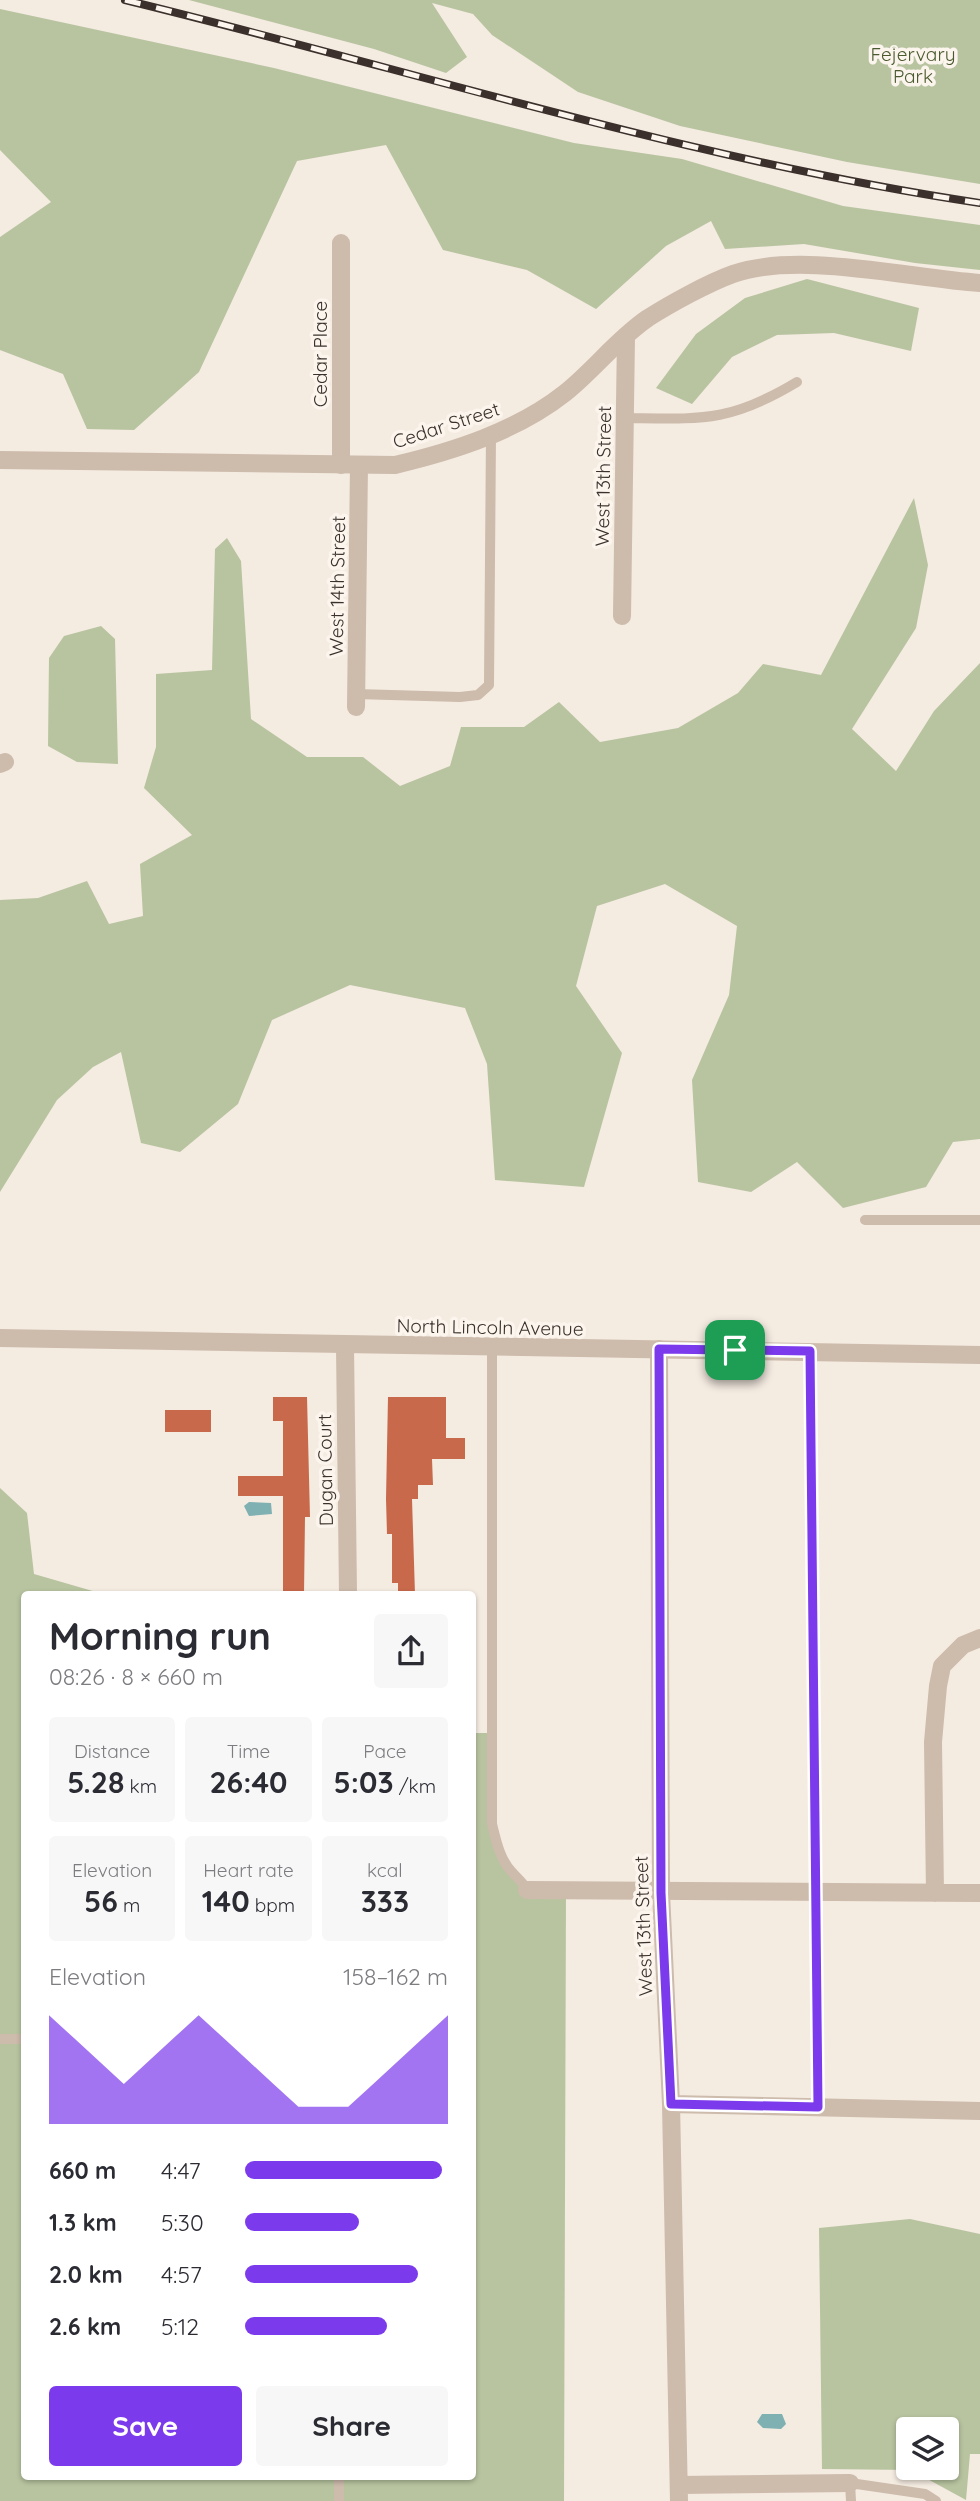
<!DOCTYPE html>
<html lang="en">
<head>
<meta charset="utf-8">
<style>
  :root { --surface:#fff; --page:#f7f7f7; --text:#2b2b33; --muted:#7c7c81; --accent:#7c3aed }
  body { margin:0; font-family:Quicksand,sans-serif; background:var(--page); color:var(--text); height:100vh; display:flex; flex-direction:column; font-size:26px; white-space:nowrap }
  * { box-sizing:border-box; margin:0 }
  p { font-size:23px; color:var(--muted) }
  .icon { flex:none; width:38px; height:38px; fill:none; stroke:currentColor; stroke-width:2; stroke-linecap:round; stroke-linejoin:round }
  .map { position:relative; flex:1; overflow:hidden }
  .side { position:absolute; left:21px; top:1591px; width:455px; height:889px; display:flex; flex-direction:column; background:var(--surface); border-radius:7px; box-shadow:0 2px 5px #0004 }
  .side>* { flex:none }
  .fabs { position:absolute; left:896px; top:2417px; display:grid; gap:14px }
  .fabs a { display:grid; place-items:center; width:63px; height:63px; border-radius:7px; background:var(--surface); box-shadow:0 2px 5px #0004; font-size:35px }
  .pin { position:absolute; display:grid; place-items:center; width:60px; height:60px; color:#fff; margin:-30px; border-radius:14px; box-shadow:0 4px 10px #0006 }
  .round { display:grid; place-items:center; flex:none; width:74px; height:74px; border-radius:7px; background:var(--page) }
  .headline { display:flex; align-items:center; justify-content:space-between; height:119px; padding:0 28px }
  h1 { font-size:38px; font-weight:800; line-height:52px }
  .figures { display:grid; grid-template-columns:repeat(3,1fr); gap:10px; height:119px; padding:7px 28px }
  .figures div { display:grid; align-content:center; border-radius:7px; background:var(--page); text-align:center }
  .figures b { font-size:30px; font-weight:800 }
  .figures small { font-size:19px; font-weight:400 }
  .figures p { font-size:19px }
  .chart { height:196px; padding:14px 28px }
  .chart p { display:flex; justify-content:space-between }
  .chart svg { width:100%; height:126px; margin-top:7px; fill:var(--accent); opacity:.7 }
  .cta { display:flex; gap:14px; margin-top:auto; padding:14px 28px }
  .cta a { flex:1; height:80px; border-radius:7px; background:var(--accent); color:#fff; font-size:28px; font-weight:800; line-height:80px; text-align:center }
  .cta a+a { background:var(--page); color:var(--text) }
  ul { padding:0 28px; list-style:none; font-size:23px }
  li { display:grid; grid-template-columns:112px 84px 1fr; align-items:center; height:52px }
  li i { height:18px; border-radius:9px; background:var(--accent) }
  .map>svg:first-child { display:block }
  .green { fill:#b8c4a0; fill-rule:evenodd }
  .water { fill:#7fb0b2 }
  .building { fill:#c8694b }
  .lines { fill:none; stroke-linecap:round; stroke-linejoin:round }
  .service { stroke:#cdbbac; stroke-width:10 }
  .minor { stroke:#cdbbac; stroke-width:18 }
  .tertiary { stroke:#cdbbac; stroke-width:18 }
  .rail-casing { stroke:#3b302b; stroke-width:8 }
  .rail { stroke:#fbf5ee; stroke-width:5; stroke-dasharray:16; stroke-linecap:butt }
  .route-casing { stroke:#fff; stroke-width:14 }
  .route { stroke:#7c3aed; stroke-width:9 }
  .labels { text-anchor:middle; stroke-width:7; stroke-linejoin:round; paint-order:stroke }
  .park-label { font-size:19px; fill:#4a5a2e; stroke:#fbf5ee }
  .street-label { font-size:19px; fill:#3b302b; stroke:#fbf5ee }
</style>
</head>
<body>
<div class="map">
<svg width="980" height="2501" viewBox="0 0 980 2501">
  <rect width="100%" height="100%" fill="#f4ebe1"/>
  <path class="green" d="M189 0H980V184L847 162 680 126 578 92 492 35 473 14 432 3 467 57 446 73 374 49Z
    M0 9 274 68 574 143 682 159 843 206 980 225V270L915 263 804 244 725 249 711 221 666 246 596 309 527 270 443 250 386 145 297 161 199 372 134 430 87 429 63 374 0 350V237L51 202 0 150Z
    M807 279 919 308 911 351 834 333 777 335 732 357 692 404 656 388 696 334 745 298Z
    M914 498 928 565 916 628 852 729 896 771 934 711 980 663V1139L953 1142 926 1187 843 1208 797 1162 751 1192 698 1182 692 1080 729 995 737 926 665 884 597 906 576 986 622 1053 584 1187 495 1180 487 1064 465 1008 350 985 272 1020 238 1104 180 1152 141 1143 121 1052 93 1067 57 1100 0 1192V900L38 898 87 881 109 924 143 916 140 864 192 835 144 788 156 747V674L212 670 215 549 227 538 241 561 251 719 307 757H363L400 786 450 766 461 727H524L559 702 600 742 678 728 738 693 763 664 821 675Z
    M101 626 115 639 118 764 77 762 48 746 49 658 64 636Z
    M0 1488 27 1513 34 1574 103 1594H24V2476H472V1733H490L497 1846 527 1890 566 1889 564 2501H0Z
    M910 2219 980 2234V2454H970L966 2500 911 2470 822 2469 819 2228ZM908 2429H947V2468H908Z"/>
  <path class="water" d="M249 1502 271 1503 272 1514 249 1516 244 1506Z
    M762 2414H782L786 2424 781 2429 763 2428 757 2422Z"/>
  <path class="building" d="M273 1397H307L310 1517H305L304 1594H283V1496H238V1476H283V1421H273Z
    M388 1397H446V1438H465V1459H432L433 1485H418V1499H412L415 1594H398V1583H392V1534H387L386 1499Z
    M165 1410H211V1432H165Z"/>
  <g class="lines">
    <path class="service" d="M625 418C701 419 729 423 797 382
      M356 694 460 697 478 695 489 685 491 434
      M865 1220H980
      M492 1348V1824C496 1840 500 1860 512 1872 518 1879 523 1882 527 1890
      M810 1351 818 2107
      M0 2039H24
      M339 2476V2501
      M851 2501 850 2483 925 2494 936 2501"/>
    <path class="minor" d="M341 243V465
      M622 616 626 336
      M356 707 359 465
      M0 764 5 762
      M345 1346 348 1594
      M659 1349 661 1893 671 2104 679 2501
      M527 1890 980 1893
      M935 1893 933 1742 938 1686 942 1666 963 1645 980 1638
      M671 2104 980 2111
      M679 2485 850 2483"/>
    <path class="tertiary" d="M0 460 395 465C454 451 517 431 565 393 594 370 617 339 648 318 670 304 708 283 733 274 799 251 908 278 980 283
      M0 1338 980 1355"/>
    <defs>
      <path id="rail" d="M125 0C409 69 690 160 980 203"/>
    </defs>
    <use href="#rail" class="rail-casing"/>
    <use href="#rail" class="rail"/>
  </g>
  <g class="lines">
    <defs>
      <path id="route" d="M659 1349 810 1351 818 2107 671 2104 661 1893Z"/>
    </defs>
    <use href="#route" class="route-casing"/>
    <use href="#route" class="route"/>
  </g>
  <g class="labels">
    <g class="park-label">
      <text x="913" y="61">Fejervary<tspan x="913" dy="22">Park</tspan></text>
    </g>
    <g class="street-label">
      <text transform="translate(320 354) rotate(-90)" y="7">Cedar Place</text>
      <text transform="translate(446 425) rotate(-18)" y="7">Cedar Street</text>
      <text transform="translate(603 476) rotate(-89)" y="7">West 13th Street</text>
      <text transform="translate(337 586) rotate(-89)" y="7">West 14th Street</text>
      <text transform="translate(490 1327) rotate(1)" y="7">North Lincoln Avenue</text>
      <text transform="translate(325 1470) rotate(-91)" y="7">Dugan Court</text>
      <text transform="translate(643 1926) rotate(-92)" y="7">West 13th Street</text>
    </g>
  </g>
</svg>
<div class="fabs">
<a><svg class="icon" aria-label="layers" viewBox="0 0 24 24"><path d="M12 4l9 5-9 5-9-5zM3 14l9 5 9-5"/></svg></a>
</div>
<div class="pin" style="left:735px;top:1350px;background:#1e9e55"><svg class="icon" aria-label="arrive" viewBox="0 0 24 24"><path d="M6 21V4h12l-3 4 3 4H6"/></svg></div>
<section class="side">
<div class="headline"><div><h1>Morning run</h1><p>08:26 · 8 × 660 m</p></div><a class="round"><svg class="icon" aria-label="share" viewBox="0 0 24 24"><path d="M12 15V3M7 8l5-5 5 5M5 13v7h14v-7"/></svg></a></div>
<div class="figures">
<div><p>Distance</p><b>5.28<small> km</small></b></div>
<div><p>Time</p><b>26:40</b></div>
<div><p>Pace</p><b>5:03<small> /km</small></b></div>
</div>
<div class="figures">
<div><p>Elevation</p><b>56<small> m</small></b></div>
<div><p>Heart rate</p><b>140<small> bpm</small></b></div>
<div><p>kcal</p><b>333</b></div>
</div>
<div class="chart"><p><span>Elevation</span>158–162 m</p>
<svg viewBox="0 0 160 44" preserveAspectRatio="none"><path d="M0 44V6L10 14L20 22L30 30L40 22L50 14L60 6L70 14L80 22L90 30L100 38L110 38L120 38L130 30L140 22L150 14L160 6V44z"/></svg>
</div>
<ul>
<li><b>660 m</b>4:47<i style="width:97%"></i></li>
<li><b>1.3 km</b>5:30<i style="width:56%"></i></li>
<li><b>2.0 km</b>4:57<i style="width:85%"></i></li>
<li><b>2.6 km</b>5:12<i style="width:70%"></i></li>
</ul>
<div class="cta"><a>Save</a><a>Share</a></div>
</section>
</div>
</body>
</html>
